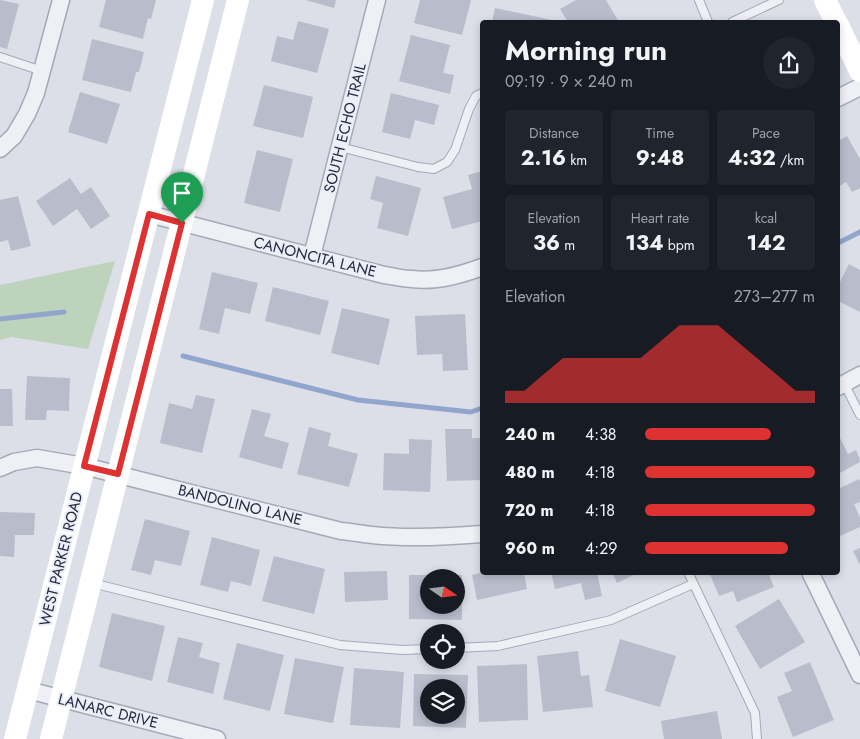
<!DOCTYPE html>
<html lang="en">
<head>
<meta charset="utf-8">
<style>
  :root { --surface:#171b24; --page:#20242c; --text:#f1f3f6; --muted:#9ea1a6; --accent:#dd3231 }
  body { margin:0; font-family:Jost,sans-serif; background:var(--page); color:var(--text); height:100vh; display:flex; flex-direction:column; font-size:19px; white-space:nowrap }
  * { box-sizing:border-box; margin:0 }
  p { font-size:16px; color:var(--muted) }
  .icon { flex:none; width:28px; height:28px; fill:none; stroke:currentColor; stroke-width:2; stroke-linecap:round; stroke-linejoin:round }
  .map { position:relative; flex:1; overflow:hidden }
  .panel { position:absolute; left:480px; top:20px; width:360px; height:555px; display:flex; flex-direction:column; background:var(--surface); border-radius:5px; box-shadow:0 2px 8px #0003 }
  .panel>* { flex:none }
  .needle { width:32px; rotate:104deg }
  .buttons { position:absolute; left:420px; top:569px; display:grid; gap:10px }
  .buttons a { display:grid; place-items:center; width:45px; height:45px; border-radius:50%; background:var(--surface); box-shadow:0 2px 8px #0003; font-size:25px }
  .pin { position:absolute; display:grid; place-items:center; width:42px; height:42px; color:#fff; margin:-51px -21px; border-radius:50% 50% 50% 0; rotate:-45deg; box-shadow:0 0 5px #0007 }
  .pin .icon { rotate:45deg }
  .round { display:grid; place-items:center; flex:none; width:52px; height:52px; border-radius:26px; background:var(--page) }
  .head { display:flex; align-items:center; justify-content:space-between; height:85px; padding:0 25px }
  h1 { font-size:28px; font-weight:700; line-height:38px }
  .metrics { display:grid; grid-template-columns:repeat(3,1fr); gap:8px; height:85px; padding:5px 25px }
  .metrics div { display:grid; align-content:center; border-radius:5px; background:var(--page); text-align:center }
  .metrics b { font-size:21px; font-weight:700 }
  .metrics small { font-size:14px; font-weight:400 }
  .metrics p { font-size:14px }
  .chart { height:140px; padding:10px 25px }
  .chart p { display:flex; justify-content:space-between }
  .chart svg { width:100%; height:90px; margin-top:5px; fill:var(--accent); opacity:.7 }
  ul { padding:0 25px; list-style:none; font-size:16px }
  li { display:grid; grid-template-columns:80px 60px 1fr; align-items:center; height:38px }
  li i { height:12px; border-radius:6px; background:var(--accent) }
  .map>svg:first-child { display:block }
  .green { fill:#bed3bc }
  .lines { fill:none; stroke-linecap:round; stroke-linejoin:round }
  .stream { stroke:#92a5cd; stroke-width:5 }
  .building { fill:#b9bdcb; fill-rule:evenodd }
  .lane-casing { stroke:#a5a9b6; stroke-width:10 }
  .street-casing { stroke:#a5a9b6; stroke-width:19 }
  .lane { stroke:#eff0f6; stroke-width:8 }
  .street { stroke:#eff0f6; stroke-width:16 }
  .secondary { stroke:#fff; stroke-width:22 }
  .route-casing { stroke:#fff; stroke-width:10 }
  .route { stroke:#dd3231; stroke-width:6 }
  .labels { text-anchor:middle; stroke-width:4; stroke-linejoin:round; paint-order:stroke }
  .street-label { font-size:15px; fill:#242a40; stroke:#ebeef6 }
</style>
</head>
<body>
<div class="map">
<svg width="860" height="739" viewBox="0 0 860 739">
  <rect width="100%" height="100%" fill="#dcdfe8"/>
  <path class="green" d="M115 261 88 349 11 337 0 340V285Z"/>
  <g class="lines">
    <path class="stream" d="M838 243 860 232
      M0 319 64 312
      M183 356 358 400 471 412 482 408"/>
  </g>
  <path class="building" d="M0 0 19 4 7 49 0 47Z
    M106 0H156L151 19 148 18 143 39 99 27Z
    M305 0H336L334 8Z
    M420 0H471L462 35 414 23Z
    M576 0H606L619 22H568L560 9Z
    M495 8 552 20V22H492Z
    M298 21 329 29 317 73 271 61 277 36 293 40Z
    M411 35 450 45 443 73 454 75 450 94 399 81Z
    M92 39 144 52 139 72H136L131 92 82 80Z
    M264 85 313 97 303 138 253 126Z
    M80 92 120 104 107 144 68 132Z
    M391 93 439 105 434 125 415 120 410 139 382 132Z
    M847 136 860 159V188L852 192 846 182 838 187V141Z
    M257 150 293 159 280 212 244 203Z
    M482 171V221L452 229 443 197 472 189 468 175Z
    M376 176 421 188 408 236 377 228 383 203 370 199Z
    M70 178 81 194 91 187 110 216 91 229 77 209 53 226 36 201Z
    M18 196 31 246 11 251 8 240 0 242V200Z
    M849 264 860 270V312L838 301V286Z
    M212 272 258 283 250 314 225 308 219 334 199 329Z
    M273 287 329 301 320 335 265 321Z
    M342 308 390 319 379 365 331 353Z
    M465 314 468 370 443 371 442 354 417 355 415 316Z
    M27 376 70 378 69 411 47 410 46 420H25Z
    M0 389H12L13 426H0Z
    M196 395 215 399 202 453 160 443 169 403 192 409Z
    M252 409 271 414 264 436 289 443 282 469 239 457Z
    M309 427 331 433 328 446 358 454 349 487 297 474Z
    M445 429H472V438H482V480L447 481Z
    M838 434 848 454 856 450 860 460V462L838 474Z
    M409 439 432 440 430 492 383 490 384 453 409 454Z
    M859 479 860 481V502L854 504 860 518V527L840 536 838 532V489Z
    M0 512 35 513 34 535H15L14 557 0 556Z
    M145 519 190 531 181 566 155 560 151 575 131 570Z
    M212 537 260 550 251 586 231 581 228 592 200 585Z
    M860 548V565L853 551Z
    M274 556 325 569 314 614 262 601Z
    M387 571 388 600 345 602 344 572Z
    M484 572H524L527 589 477 600 472 575Z
    M551 572H597L602 596 585 600 581 583 555 589Z
    M612 572H640L617 583Z
    M709 572H768L774 587 737 602 733 591 719 596Z
    M409 575H462V620L409 619ZM429 578H456V605H429Z
    M779 599 805 642 760 669 735 626Z
    M112 613 165 626 152 681 99 667Z
    M178 637 203 643 199 657 220 663 213 694 167 682Z
    M620 639 676 656 660 707 605 691Z
    M237 643 284 655 270 711 223 699Z
    M578 651 581 676 589 675 593 707 543 712 537 656Z
    M295 658 344 667 333 723 284 714Z
    M810 662 834 720 793 737 777 697 792 691 784 673Z
    M527 664 528 720 479 722 477 666Z
    M354 668 404 672 400 728 350 725Z
    M414 674 468 675 466 728 413 726ZM429 688H456V715H429Z
    M717 711 722 739H664L661 721Z"/>
  <g class="lines">
    <defs>
      <path id="lane" d="M699 0 708 22
        M732 22 779 0
        M0 57 42 71
        M340 147 418 167 434 169 447 162 455 150 469 109 476 96 482 93
        M844 383 860 415
        M688 572 755 713 757 739
        M92 583 340 645 402 650 429 649
        M456 648 498 646 611 620 693 584"/>
      <path id="street" d="M838 98 860 87
        M0 149 14 136 27 114 36 93 61 0
        M149 214 384 275C393 276 402 279 412 279 435 282 461 275 482 267
        M312 256 377 0
        M838 387 860 375
        M0 468 14 462 37 458 84 466 341 531C352 532 362 534 372 535 409 539 446 537 482 534
        M810 572 860 675
        M28 690 217 739"/>
    </defs>
    <use href="#lane" class="lane-casing"/>
    <use href="#street" class="street-casing"/>
    <use href="#lane" class="lane"/>
    <use href="#street" class="street"/>
    <path class="secondary" d="M825 0 836 22
      M838 25 860 71
      M15 739 203 0
      M51 739 238 0"/>
  </g>
  <g class="lines">
    <defs>
      <path id="route" d="M149 214 182 223 118 474 84 466Z"/>
    </defs>
    <use href="#route" class="route-casing"/>
    <use href="#route" class="route"/>
  </g>
  <g class="labels">
    <g class="street-label">
      <text transform="translate(345 128) rotate(-76)" y="5">SOUTH ECHO TRAIL</text>
      <text transform="translate(315 257) rotate(14)" y="5">CANONCITA LANE</text>
      <text transform="translate(240 505) rotate(14)" y="5">BANDOLINO LANE</text>
      <text transform="translate(61 559) rotate(-76)" y="5">WEST PARKER ROAD</text>
      <text transform="translate(108 711) rotate(14)" y="5">LANARC DRIVE</text>
    </g>
  </g>
</svg>
<div class="buttons">
<a><svg class="needle" viewBox="-14 -14 28 28"><path d="M0-13l5 13h-10z" fill="#e53935"/><path d="M0 13l5-13h-10z" fill="#9ea1a6"/></svg></a>
<a><svg class="icon" aria-label="locate" viewBox="0 0 24 24"><circle cx="12" cy="12" r="6"/><path d="M12 2v4M12 18v4M2 12h4M18 12h4"/></svg></a>
<a><svg class="icon" aria-label="layers" viewBox="0 0 24 24"><path d="M12 4l9 5-9 5-9-5zM3 14l9 5 9-5"/></svg></a>
</div>
<div class="pin" style="left:182px;top:223px;background:#1e9e55"><svg class="icon" aria-label="arrive" viewBox="0 0 24 24"><path d="M6 21V4h12l-3 4 3 4H6"/></svg></div>
<section class="panel">
<div class="head"><div><h1>Morning run</h1><p>09:19 · 9 × 240 m</p></div><a class="round"><svg class="icon" aria-label="share" viewBox="0 0 24 24"><path d="M12 15V3M7 8l5-5 5 5M5 13v7h14v-7"/></svg></a></div>
<div class="metrics">
<div><p>Distance</p><b>2.16<small> km</small></b></div>
<div><p>Time</p><b>9:48</b></div>
<div><p>Pace</p><b>4:32<small> /km</small></b></div>
</div>
<div class="metrics">
<div><p>Elevation</p><b>36<small> m</small></b></div>
<div><p>Heart rate</p><b>134<small> bpm</small></b></div>
<div><p>kcal</p><b>142</b></div>
</div>
<div class="chart"><p><span>Elevation</span>273–277 m</p>
<svg viewBox="0 0 160 44" preserveAspectRatio="none"><path d="M0 44V38L10 38L20 30L30 22L40 22L50 22L60 22L70 22L80 14L90 6L100 6L110 6L120 14L130 22L140 30L150 38L160 38V44z"/></svg>
</div>
<ul>
<li><b>240 m</b>4:38<i style="width:74%"></i></li>
<li><b>480 m</b>4:18<i style="width:100%"></i></li>
<li><b>720 m</b>4:18<i style="width:100%"></i></li>
<li><b>960 m</b>4:29<i style="width:84%"></i></li>
</ul>
</section>
</div>
</body>
</html>
